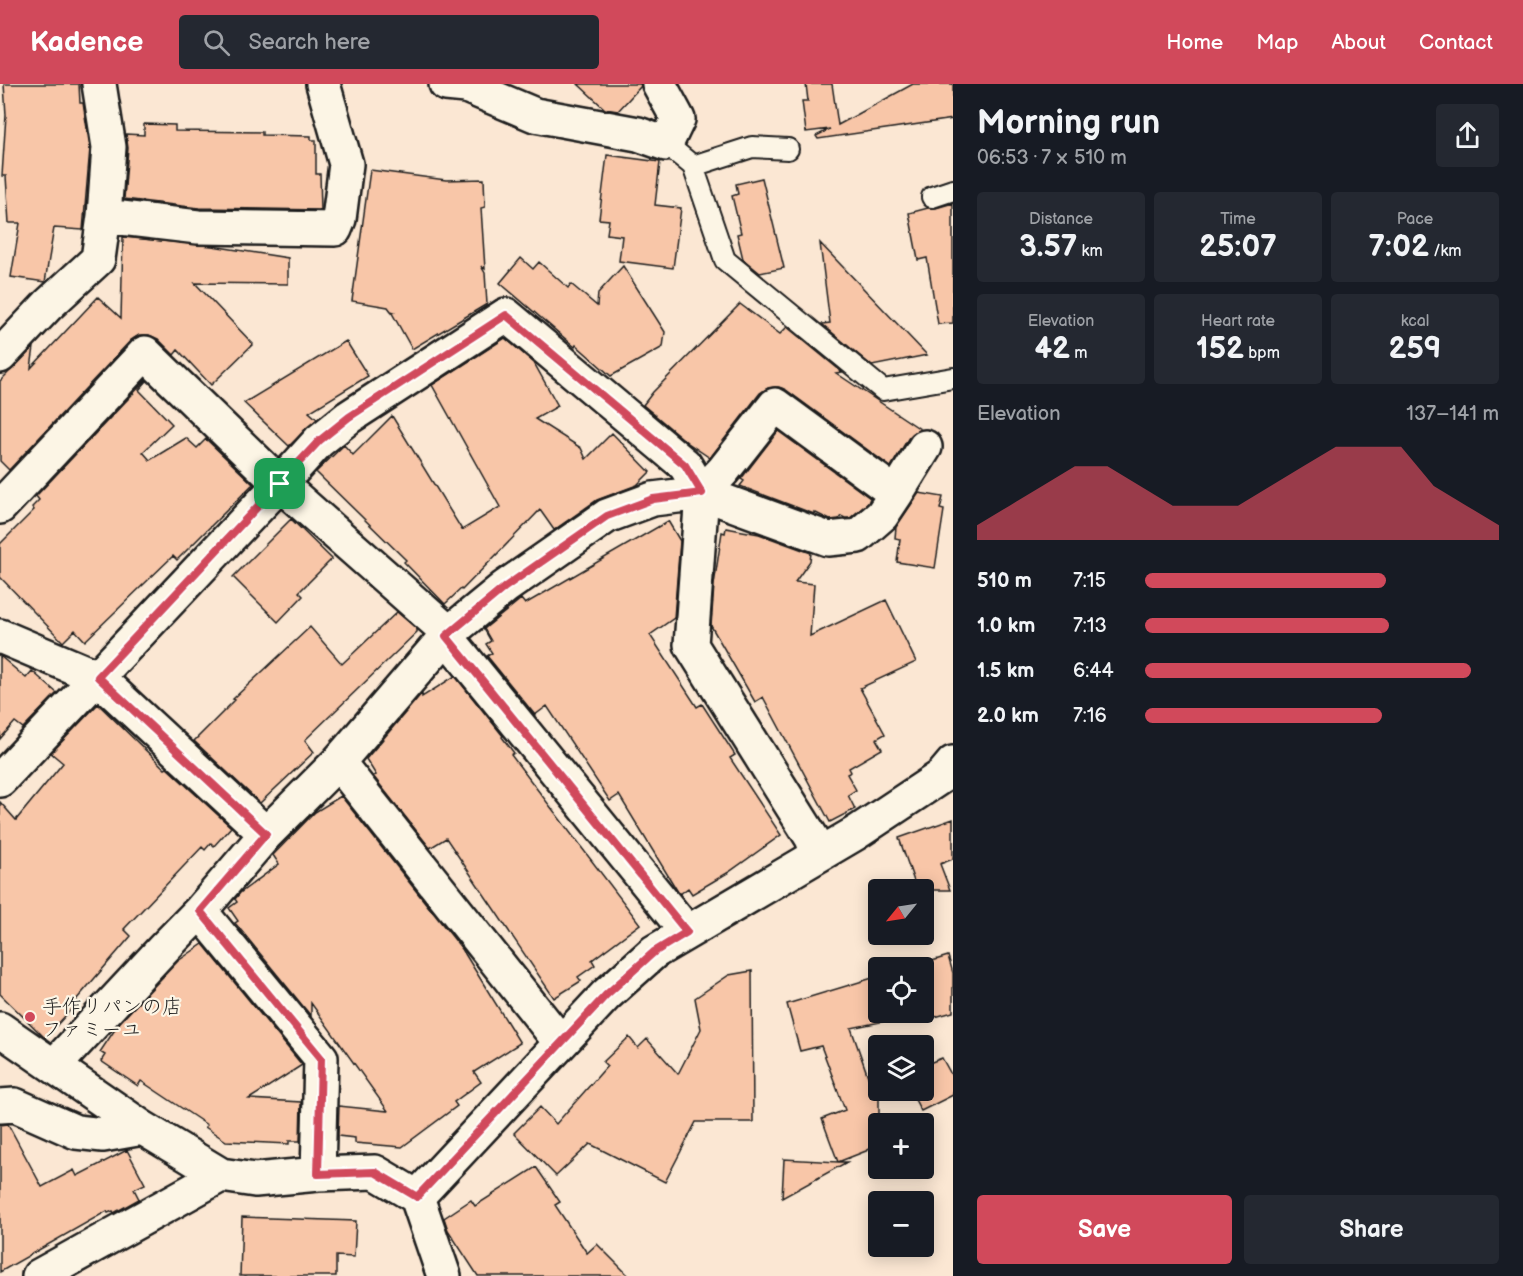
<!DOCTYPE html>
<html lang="en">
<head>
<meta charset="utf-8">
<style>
  :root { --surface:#171b24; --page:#242831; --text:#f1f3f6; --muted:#9ea1a6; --accent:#d1495b }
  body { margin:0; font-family:"Balsamiq Sans","Klee One",sans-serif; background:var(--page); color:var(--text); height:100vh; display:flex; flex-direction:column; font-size:22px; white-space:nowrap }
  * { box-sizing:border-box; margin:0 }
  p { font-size:20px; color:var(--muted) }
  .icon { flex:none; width:33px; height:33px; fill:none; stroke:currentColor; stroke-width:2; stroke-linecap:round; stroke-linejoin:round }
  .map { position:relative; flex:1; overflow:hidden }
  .drawer { display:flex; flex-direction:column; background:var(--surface); width:570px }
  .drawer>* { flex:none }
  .needle { width:39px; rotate:240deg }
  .buttons { position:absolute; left:868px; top:795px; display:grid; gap:12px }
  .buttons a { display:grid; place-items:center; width:66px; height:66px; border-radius:6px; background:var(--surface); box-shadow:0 3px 15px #0003; font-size:30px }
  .pin { position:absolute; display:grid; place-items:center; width:51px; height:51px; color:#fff; margin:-26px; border-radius:12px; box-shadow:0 3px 9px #0006 }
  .round { display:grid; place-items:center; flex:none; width:63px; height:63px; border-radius:6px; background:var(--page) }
  .overview { display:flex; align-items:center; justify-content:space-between; height:102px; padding:0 24px }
  h1 { font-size:33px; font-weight:700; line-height:45px }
  .stats { display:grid; grid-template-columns:repeat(3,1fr); gap:9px; height:102px; padding:6px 24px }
  .stats div { display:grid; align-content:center; border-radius:6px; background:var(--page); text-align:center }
  .stats b { font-size:30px; font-weight:700 }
  .stats small { font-size:16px; font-weight:400 }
  .stats p { font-size:16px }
  .chart { height:168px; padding:12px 24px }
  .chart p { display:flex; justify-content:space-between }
  .chart svg { width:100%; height:108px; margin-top:6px; fill:var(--accent); opacity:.7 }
  .cta { display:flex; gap:12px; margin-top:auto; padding:12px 24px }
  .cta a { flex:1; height:69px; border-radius:6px; background:var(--accent); color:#fff; font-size:24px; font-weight:700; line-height:69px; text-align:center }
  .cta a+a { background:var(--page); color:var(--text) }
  ul { padding:0 24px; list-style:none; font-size:20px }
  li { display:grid; grid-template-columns:96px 72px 1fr; align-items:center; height:45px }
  li i { height:15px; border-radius:8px; background:var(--accent) }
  header { display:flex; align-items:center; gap:36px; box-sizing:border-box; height:84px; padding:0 30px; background:var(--accent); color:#fff }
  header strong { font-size:28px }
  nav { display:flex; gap:33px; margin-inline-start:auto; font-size:21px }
  .search { width:420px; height:54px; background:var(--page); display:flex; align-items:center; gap:15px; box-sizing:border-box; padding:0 21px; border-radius:6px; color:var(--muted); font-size:22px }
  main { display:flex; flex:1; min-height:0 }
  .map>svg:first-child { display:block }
  .building { fill:#f8c6a8; stroke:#1c1c1c; stroke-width:1.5 }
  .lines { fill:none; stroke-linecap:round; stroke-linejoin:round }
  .lane-casing { stroke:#1c1c1c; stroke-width:24 }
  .street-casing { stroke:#1c1c1c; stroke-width:38 }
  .lane { stroke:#fcf5e5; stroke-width:20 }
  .street { stroke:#fcf5e5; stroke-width:33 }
  .route-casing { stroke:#fff; stroke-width:12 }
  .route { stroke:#d1495b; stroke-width:8 }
  .poi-dot { fill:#d1495b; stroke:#fcf5e5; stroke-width:2 }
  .labels { text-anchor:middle; stroke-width:4.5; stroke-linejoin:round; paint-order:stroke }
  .poi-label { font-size:20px; fill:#1c1c1c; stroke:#fcf5e5; text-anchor:start }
</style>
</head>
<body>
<header>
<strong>Kadence</strong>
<div class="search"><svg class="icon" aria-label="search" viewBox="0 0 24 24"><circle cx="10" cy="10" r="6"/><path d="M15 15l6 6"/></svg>Search here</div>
<nav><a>Home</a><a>Map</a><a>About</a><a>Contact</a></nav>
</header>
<main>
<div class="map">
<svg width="953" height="1192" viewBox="0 0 953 1192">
  <rect width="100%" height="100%" fill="#fbe7d3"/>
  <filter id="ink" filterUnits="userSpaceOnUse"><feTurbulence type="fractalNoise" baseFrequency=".0167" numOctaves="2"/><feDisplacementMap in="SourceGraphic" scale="12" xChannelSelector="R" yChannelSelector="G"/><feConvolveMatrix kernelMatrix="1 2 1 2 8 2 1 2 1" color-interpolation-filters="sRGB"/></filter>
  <g filter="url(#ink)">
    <path class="building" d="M4 0H79L80 19H83L90 64 83 146 54 144 45 198 11 193 20 139H9L6 92H2L6 31Z
      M578 0H640L641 2 618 27 605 25Z
      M806 0H832L838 41 913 0H953V35L818 55 816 52 830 45 806 48 802 17H808Z
      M144 40 175 41V47L262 48V51L311 52V56H316V90H320L321 126 199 124 124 115 128 64 126 50 144 51Z
      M607 71 660 78 655 121 681 124 673 184 619 177 622 152 607 150 609 136 599 135Z
      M370 86 446 96 484 95 485 123 481 124 485 185 481 182 485 189 487 220 412 265 392 229 394 228 391 227 388 223 352 217Z
      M762 94 784 184 760 189 743 175 737 150 741 149 732 112 738 110 736 100Z
      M953 119V239L938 240 927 174 918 176 909 129 928 124H936Z
      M123 153 212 162 288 174V200L195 199 253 260 211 301 178 266 174 271 158 255 149 251H139L131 256 9 386 0 377V297L34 263 31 284 98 213 121 234Z
      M820 159 927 271 872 282 822 240 830 239Z
      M521 174 533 185 539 178 568 204 571 200 597 222 598 209 623 182 665 248 663 263 611 292 576 261 575 263 500 199Z
      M740 220 780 250 787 243 842 288 836 289 920 345 909 353 891 383 786 306 778 303 768 304 760 309 710 374 688 359 643 321 653 308Z
      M505 254 534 279 558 322 535 335 581 364 586 375 612 349 650 388 637 401 597 416 554 446 540 426 462 506 461 505 445 520 404 478 406 476 316 388 344 361 353 371 392 332 462 446 500 423 432 301Z
      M346 257 368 292 309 328 317 335 289 362 244 319Z
      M146 296 147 297 139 306 172 340 143 368 150 376 186 354 197 364 206 355 253 400 177 476 173 472 85 557 75 546 63 558 0 493V460L34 426 32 423 39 416 36 412Z
      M778 347 870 414 868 419 850 434H845L841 432 839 435 830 436 814 428V430L740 402 744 397 741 395Z
      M919 409 943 413 940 425 944 426 935 484 897 478 900 455 895 454 896 443Z
      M291 435 332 475 299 508 303 512 278 538 233 493Z
      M668 437 680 457 674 534 650 551 697 623 702 620 735 671 730 674 781 751 729 788 692 810 688 804 680 810 678 808 619 711 610 717 547 622 535 631 487 572 492 569 486 560 491 557 484 545 521 515 525 520Z
      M726 444 759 450 811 469 810 477 795 498 814 500 810 552 886 516 916 578 860 604 885 650 876 655 882 665 849 684 851 688 847 690 856 706 848 711 855 725 830 738 763 613 755 618 711 542 714 501 722 448 725 449Z
      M397 528 417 545V548L305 656 314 668 260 719 194 657 235 616 233 615 310 543 342 580Z
      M0 572 26 594 32 587 57 609 23 644 15 638 0 655Z
      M455 592 503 652 502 653 514 669 511 671 640 840 592 876 595 881 578 893 581 897 554 914 446 754 430 764 373 692 376 691 366 675 422 609V613Z
      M98 620 165 685 167 684 231 743 214 762 211 759 205 766 202 763 124 845 131 852 76 916 78 918 45 954 0 910V718L16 736 63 679 51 669Z
      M341 712 462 865 520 959 474 988 481 998 454 1018 457 1022 402 1063 355 1059V1054L338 1052 339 1022 388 1027 311 919V932L235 839 238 837 229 824 237 818 235 815 240 809 279 780 273 771 315 728Z
      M953 735V775L940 780 950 806H917L899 754Z
      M203 860 302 981 249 1015 301 1018 300 1057H289V1060L226 1057 205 1043 207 1041 141 997 138 1002 101 977 105 971 100 968 120 938 178 877Z
      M948 872 953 889V928L924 936V929L851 944 871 1001 879 998V1060L866 1067 838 1078H847L782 1114 784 1075 838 1078 822 1035 845 1026 821 962 800 967 787 920 879 892V928H924V884H910Z
      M752 887 753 1038H696L665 1098 590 1060 556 1092 514 1049 540 1023 556 1040 607 982 603 978 629 953 638 964 647 955 678 990 701 945 695 914 729 891Z
      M942 974 953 994V1011L921 1027 910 1006H924V981Z
      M8 1040 42 1103 74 1086 77 1092 127 1066 145 1100 134 1105 139 1115 114 1129 113 1127 108 1129 107 1127 0 1188V1041Z
      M536 1083 560 1118 555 1121 587 1169 597 1160 629 1192H478L448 1146 444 1134 471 1116 475 1122Z
      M242 1133 356 1137 354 1173 336 1172V1192H240Z"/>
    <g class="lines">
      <defs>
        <path id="lane" d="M666 60 693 82 725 176 883 306 953 294
          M693 82 752 63 788 65
          M932 113 953 106"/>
        <path id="street" d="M99 0 109 63 104 132
          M446 0 466 2 535 31 638 50 666 60 678 35 659 0
          M0 272 48 221 98 175 104 132 198 143 335 145 339 135 346 80 323 0
          M896 410 925 363
          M0 423 145 269 280 400 0 696
          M449 549 280 400 319 357 349 333 506 231 685 381 702 409 691 561 812 754 818 771
          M0 552 97 593 266 750
          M446 552 687 848
          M338 678 561 959
          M200 827 321 974 318 1090
          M0 945 143 1044 221 1091 255 1096 318 1090 375 1088 417 1113 444 1192
          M55 981 163 865 200 827 266 750 338 678 449 549 505 503 607 432 653 415 702 409 723 387 775 321 896 410 882 431 858 452 828 455 702 409
          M0 1022 15 1021 76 1048 103 1051 143 1044
          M417 1113 606 911 654 868 856 749 942 692 953 679
          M39 1192 221 1091"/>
      </defs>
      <use href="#lane" class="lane-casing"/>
      <use href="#street" class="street-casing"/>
      <use href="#lane" class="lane"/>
      <use href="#street" class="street"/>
    </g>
  </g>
  <g class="lines" filter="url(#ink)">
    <defs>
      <path id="route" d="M506 231 685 381 702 409 653 415 607 432 505 503 446 552 687 848 654 868 606 911 417 1113 375 1088 318 1090 321 974 200 827 266 750 98 593 319 357 349 333Z"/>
    </defs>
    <use href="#route" class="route-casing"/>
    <use href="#route" class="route"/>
  </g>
  <circle class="poi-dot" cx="30" cy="933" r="6"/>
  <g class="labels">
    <g class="poi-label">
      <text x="42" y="929">手作リパンの店<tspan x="42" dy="23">ファミーユ</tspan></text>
    </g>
  </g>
</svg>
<div class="buttons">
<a><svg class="needle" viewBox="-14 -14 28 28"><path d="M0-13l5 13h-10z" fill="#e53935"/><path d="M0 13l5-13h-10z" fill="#9ea1a6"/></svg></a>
<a><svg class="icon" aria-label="locate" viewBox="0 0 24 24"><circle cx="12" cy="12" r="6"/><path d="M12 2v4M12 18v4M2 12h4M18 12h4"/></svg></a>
<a><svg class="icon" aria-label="layers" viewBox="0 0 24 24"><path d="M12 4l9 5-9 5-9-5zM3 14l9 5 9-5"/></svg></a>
<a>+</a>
<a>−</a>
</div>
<div class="pin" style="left:280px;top:400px;background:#1e9e55"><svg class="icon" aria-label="arrive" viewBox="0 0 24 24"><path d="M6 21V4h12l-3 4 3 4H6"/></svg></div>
</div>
<section class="drawer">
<div class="overview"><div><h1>Morning run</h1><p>06:53 · 7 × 510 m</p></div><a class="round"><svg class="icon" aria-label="share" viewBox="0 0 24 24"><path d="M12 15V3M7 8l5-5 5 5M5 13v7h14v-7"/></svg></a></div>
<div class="stats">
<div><p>Distance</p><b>3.57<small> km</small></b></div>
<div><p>Time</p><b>25:07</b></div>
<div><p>Pace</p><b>7:02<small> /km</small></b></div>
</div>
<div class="stats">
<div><p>Elevation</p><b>42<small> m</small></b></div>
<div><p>Heart rate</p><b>152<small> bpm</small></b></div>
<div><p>kcal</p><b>259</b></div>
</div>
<div class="chart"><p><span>Elevation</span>137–141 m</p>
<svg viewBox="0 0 160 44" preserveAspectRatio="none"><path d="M0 44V38L10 30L20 22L30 14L40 14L50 22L60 30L70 30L80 30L90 22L100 14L110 6L120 6L130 6L140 22L150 30L160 38V44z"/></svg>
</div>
<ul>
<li><b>510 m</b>7:15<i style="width:68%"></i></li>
<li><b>1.0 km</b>7:13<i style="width:69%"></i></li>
<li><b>1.5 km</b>6:44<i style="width:92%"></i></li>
<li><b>2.0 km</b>7:16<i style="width:67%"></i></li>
</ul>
<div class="cta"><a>Save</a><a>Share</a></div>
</section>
</main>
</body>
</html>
